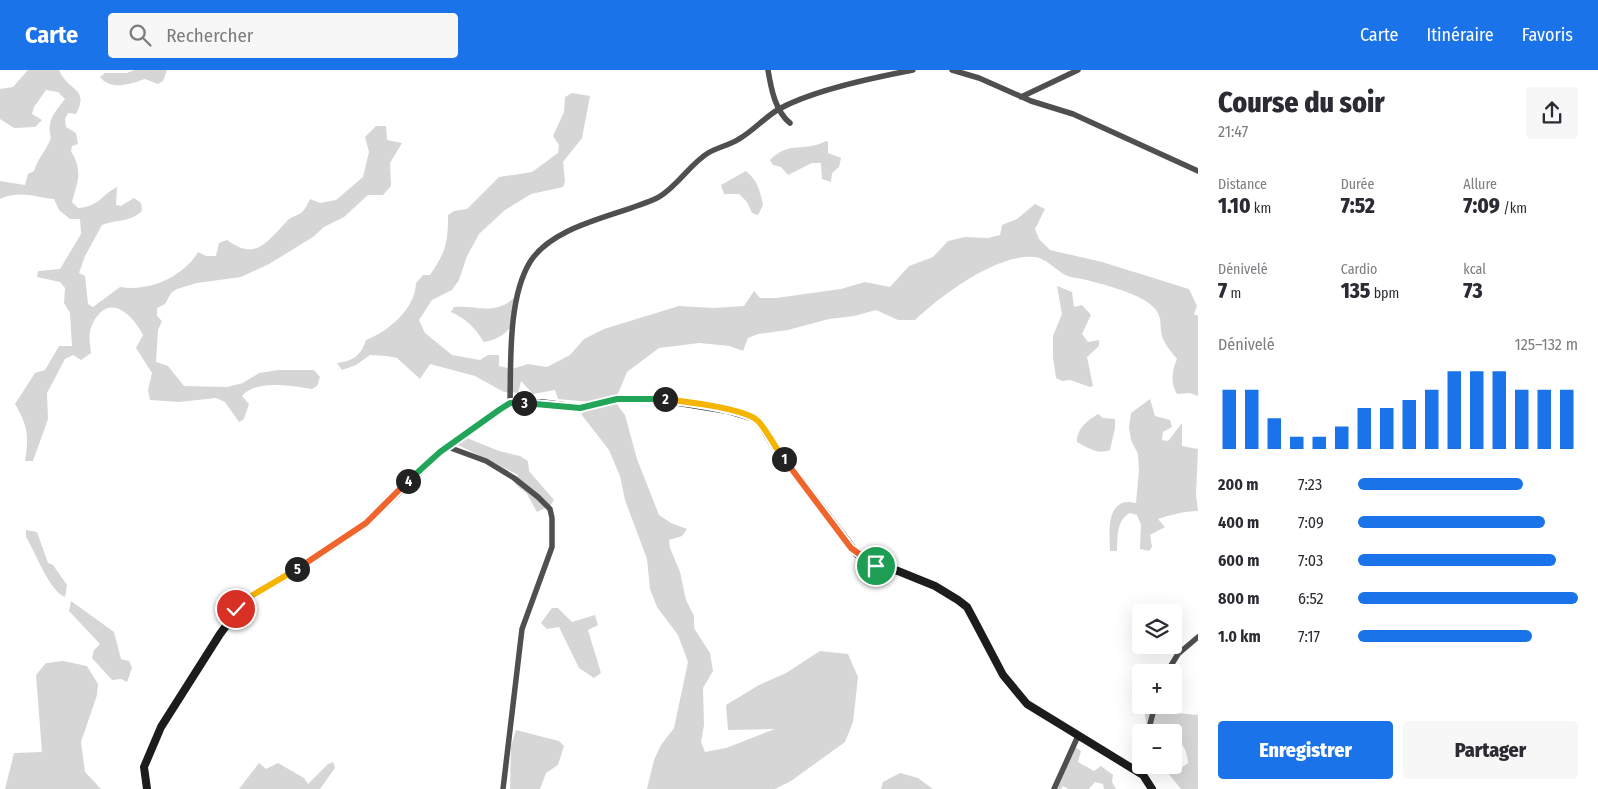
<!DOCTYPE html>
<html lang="fr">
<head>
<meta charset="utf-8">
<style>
  :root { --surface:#fff; --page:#f7f7f7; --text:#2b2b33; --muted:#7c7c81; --accent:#1a73e8 }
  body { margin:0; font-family:"Fira Sans Condensed",sans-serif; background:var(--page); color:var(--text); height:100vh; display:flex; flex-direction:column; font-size:19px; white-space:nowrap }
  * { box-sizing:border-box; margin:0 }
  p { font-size:16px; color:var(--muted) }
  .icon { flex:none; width:28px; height:28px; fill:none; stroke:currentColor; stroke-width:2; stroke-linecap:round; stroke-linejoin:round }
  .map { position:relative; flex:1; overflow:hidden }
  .side { display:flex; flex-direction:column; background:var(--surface); width:400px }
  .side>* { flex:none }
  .tools { position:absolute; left:1132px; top:534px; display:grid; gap:10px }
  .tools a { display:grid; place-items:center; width:50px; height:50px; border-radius:5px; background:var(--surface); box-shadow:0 5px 20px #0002; font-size:25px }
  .pin { position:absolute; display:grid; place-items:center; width:42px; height:42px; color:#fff; margin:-21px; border:2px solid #fff; border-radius:50%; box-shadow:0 1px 5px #0007 }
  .km { position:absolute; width:25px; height:25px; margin:-12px; border-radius:50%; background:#222; color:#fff; font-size:14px; line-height:25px; text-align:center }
  .round { display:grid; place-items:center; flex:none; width:52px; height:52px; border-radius:5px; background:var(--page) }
  .summary { display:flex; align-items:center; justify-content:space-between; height:85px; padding:0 20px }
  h1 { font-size:28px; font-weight:800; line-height:38px }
  .figures { display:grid; grid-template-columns:repeat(3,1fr); gap:8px; height:85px; padding:5px 20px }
  .figures div { display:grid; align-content:center }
  .figures b { font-size:21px; font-weight:800 }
  .figures small { font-size:14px; font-weight:400 }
  .figures p { font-size:14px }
  .chart { height:140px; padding:10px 20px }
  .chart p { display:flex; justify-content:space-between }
  .chart svg { width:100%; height:90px; margin-top:5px; stroke:var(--accent); stroke-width:6 }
  .cta { display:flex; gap:10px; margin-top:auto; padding:10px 20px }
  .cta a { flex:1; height:58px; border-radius:5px; background:var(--accent); color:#fff; font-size:20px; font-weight:800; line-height:58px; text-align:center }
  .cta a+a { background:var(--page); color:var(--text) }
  ul { padding:0 20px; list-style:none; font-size:16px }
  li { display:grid; grid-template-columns:80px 60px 1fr; align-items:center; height:38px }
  li i { height:12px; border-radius:6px; background:var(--accent) }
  header { display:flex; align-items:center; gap:30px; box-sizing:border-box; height:70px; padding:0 25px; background:var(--accent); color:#fff }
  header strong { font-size:24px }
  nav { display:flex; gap:28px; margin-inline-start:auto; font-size:18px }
  .search { width:350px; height:45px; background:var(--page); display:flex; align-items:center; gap:12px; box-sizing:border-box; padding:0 18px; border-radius:5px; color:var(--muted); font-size:19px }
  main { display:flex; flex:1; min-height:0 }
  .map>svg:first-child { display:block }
  .green { fill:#d6d6d6 }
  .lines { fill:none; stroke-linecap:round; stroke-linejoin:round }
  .street { stroke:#4f4f4f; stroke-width:5.5 }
  .secondary { stroke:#1c1c1c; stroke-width:8 }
  .split-1-casing { stroke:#fff; stroke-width:10 }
  .split-2-casing { stroke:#fff; stroke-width:10 }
  .split-3-casing { stroke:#fff; stroke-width:10 }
  .split-4-casing { stroke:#fff; stroke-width:10 }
  .split-5-casing { stroke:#fff; stroke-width:10 }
  .split-6-casing { stroke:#fff; stroke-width:10 }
  .split-1 { stroke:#f0652b; stroke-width:6 }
  .split-2 { stroke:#f5b400; stroke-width:6 }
  .split-3 { stroke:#22a559; stroke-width:6 }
  .split-4 { stroke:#22a559; stroke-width:6 }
  .split-5 { stroke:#f0652b; stroke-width:6 }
  .split-6 { stroke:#f5b400; stroke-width:6 }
</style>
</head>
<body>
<header>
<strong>Carte</strong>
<div class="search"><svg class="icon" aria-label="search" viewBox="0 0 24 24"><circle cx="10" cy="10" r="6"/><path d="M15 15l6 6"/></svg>Rechercher</div>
<nav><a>Carte</a><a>Itinéraire</a><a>Favoris</a></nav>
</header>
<main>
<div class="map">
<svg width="1198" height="719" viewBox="0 0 1198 719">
  <rect width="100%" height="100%" fill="#fff"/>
  <path class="green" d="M28 0H59C68 22 90 17 76 44L68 43 65 49 66 57 76 63 78 74 72 76 71 81C83 102 78 110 72 132L78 138C100 136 100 126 117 117L116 135 121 136 134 128 141 133 142 141C129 153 117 149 102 155L85 186 79 203 85 206 88 234 93 237 120 217C149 222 183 207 198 182L206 186H216L219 173 227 170C257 192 267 171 288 150 292 146 298 146 302 142 305 140 308 133 310 129L320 133 336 130 363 107 369 82 365 67 376 56H386L387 70 402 73 390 93 391 116 383 125H368L344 147 324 157 313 167 269 194 241 207 197 213 177 219 171 223 165 234 157 238V246L162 251 158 260 156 292 168 296 184 316 227 317 243 313 259 303 278 300H314L320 307 317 316 312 319C292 316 256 309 242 326L249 334 244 349 239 352 225 332 216 328 179 332 150 330 148 320 152 303 136 278 143 265C131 242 107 222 92 255 88 263 90 275 91 283L81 290 73 285 65 289 47 323 48 349 33 391H25C29 366 28 356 15 334L35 303 45 300 59 276H72L70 243 64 233 65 218 60 212 37 207 38 201 60 199 81 164 80 149H70L59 140 54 129C32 127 22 120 0 129V111L25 115 28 104 34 101C39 86 46 81 51 68 46 51 55 42 65 29L58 22 46 20 34 37 32 44 42 50 35 57 14 58 0 49V19L13 17Z
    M134 0H167L163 11 158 14 145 9C130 14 111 21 100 7L105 3H127Z
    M572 23 590 26 582 68 563 92 565 111 563 117 531 124 505 140 479 164 467 186 459 210 452 220 432 230 419 250 425 263 452 285 480 290 488 285H499V296L512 299 528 294 547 297 570 285 584 269 604 259 679 236 713 238 744 236 754 221 760 228H776L841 219 865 212 890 217 909 196 933 187 948 171 965 167 988 168 1000 165 1002 155 1017 149 1035 134 1045 139 1035 159 1039 169 1050 180 1102 192 1189 219 1197 236 1194 244 1198 246V326L1190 323 1177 324C1170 313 1172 301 1177 289 1173 284 1167 277 1164 271 1157 256 1166 247 1150 234 1136 222 1090 210 1071 207 1058 204 1048 188 1034 187 996 184 942 225 915 250H898L876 240 854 246 829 249 788 260 758 264 748 268 743 281 729 276 699 273 659 278 627 302 617 326 590 332 558 329 555 320 533 324 521 311 518 323 504 322 475 306 430 294 420 309 397 288 387 286 370 285 356 295 342 300 337 293C354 291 361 285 366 270 389 261 415 239 416 213L423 205H430C446 181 448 174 448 145L454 141 467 139 499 107 532 102 558 83 559 75 553 66 564 42 565 27Z
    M826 71 828 72V83L841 88 839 97 832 103 831 112 822 109 821 93H812L788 105 781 97 773 95 770 90C790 70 802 83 826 71Z
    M746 101C758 111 760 121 763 135L758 145 752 143 747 132 739 124H724L721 115Z
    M1057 216 1072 222 1074 237 1082 235 1091 245 1082 264 1088 272 1099 270V276L1087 287 1093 316 1090 317 1070 310 1062 311 1056 308 1053 287V266L1062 244Z
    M515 227C518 252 510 267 484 272 475 258 467 249 451 242L454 237C477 235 495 246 515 227Z
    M1150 329 1155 346 1170 350 1172 357 1163 362 1162 370 1168 371 1182 353V376L1198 379 1196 425 1198 441C1184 441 1171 445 1158 449L1165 457 1150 465 1152 477 1149 481 1140 479 1141 455 1137 445 1130 443C1116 451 1118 466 1117 481H1110C1109 462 1106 425 1136 433L1139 401 1138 384 1131 370 1129 357 1131 343Z
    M616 333 625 345 637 389 659 445 671 453 687 459 682 466 669 470 670 478 680 502 686 530 694 546V558L710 583 713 601 703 618 704 655 701 672 705 682 726 678 775 659 728 660 726 635 759 615 786 603 820 581 848 584 858 607 853 652 845 672 791 711 775 719H647L654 690 661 675 674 658 688 592 678 565 657 537 650 519 647 489 625 430 620 406 609 380 581 344 590 338Z
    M1098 344 1103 348 1115 349V358L1110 380C1098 385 1088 378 1077 372 1077 358 1087 351 1098 344Z
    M467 368 499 381 520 386 528 391 529 401 554 430 550 436 537 442 527 424 515 414 518 405 458 375 461 369Z
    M26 460 37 462 48 493 53 495 67 515 65 527C49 521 36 483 26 467Z
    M71 531 114 562 121 589 129 591 132 598 127 612 121 609 112 610 92 588 94 580 100 574 69 541Z
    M552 538H558L572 552 595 545 598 555 588 560 601 603 594 608 579 598 559 557 547 559 541 553Z
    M63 591 87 596 98 614 97 625 81 672 85 702 101 719H5L14 683 42 682 36 605 46 593Z
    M1144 640 1198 645V719H1181L1163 697 1162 695 1174 694 1181 698 1188 693C1187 682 1184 673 1174 668V662H1148Z
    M516 660 559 671 564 676 558 695 546 703 540 719H510L511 676Z
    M1075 677 1081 681 1078 692 1094 701 1101 696 1113 705 1112 712 1116 719H1104L1103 714 1095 712 1089 719H1068L1063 716 1061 719H1054Z
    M333 692 335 698 320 719H239L259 693 266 699 278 693 304 708 308 714 328 694Z
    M900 703 918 708 933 719H881L883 712Z"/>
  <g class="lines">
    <path class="street" d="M768 0C771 18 775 41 790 53
      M952 0 979 8 1031 31 1073 44 1198 101
      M1021 27 1078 0
      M510 333C511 291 508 228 530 192 554 154 619 146 657 128 675 119 690 94 708 83 718 77 730 75 739 69 753 61 765 47 779 39 811 21 876 7 913 0
      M448 377 486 391 514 408 538 427 550 439 552 448V477L522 559 503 719
      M1167 602 1178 584 1198 567
      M1148 662 1155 635
      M1137 701 1141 685
      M1054 719 1078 666"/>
    <path class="secondary" d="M147 719 144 697 161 657 220 564 246 529 297 500 366 453 440 382 510 333H541L581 338 617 329 639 328 666 330 727 340 757 349 773 374 857 484 877 496 898 501 935 516 958 530 967 537 974 550 1003 605 1027 634 1143 705 1152 719"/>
  </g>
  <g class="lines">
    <defs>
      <path id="split-1" d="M784 389 851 478 876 496"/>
      <path id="split-2" d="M665 329C685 332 745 338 758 351 766 359 776 379 784 389"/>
      <path id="split-3" d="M524 333 580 338 617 329H665"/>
      <path id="split-4" d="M408 411 440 382 499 340 510 333H524"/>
      <path id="split-5" d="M297 499 366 453 408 411"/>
      <path id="split-6" d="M236 539 246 529 297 499"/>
    </defs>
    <use href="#split-1" class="split-1-casing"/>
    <use href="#split-2" class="split-2-casing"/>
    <use href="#split-3" class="split-3-casing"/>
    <use href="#split-4" class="split-4-casing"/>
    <use href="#split-5" class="split-5-casing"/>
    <use href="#split-6" class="split-6-casing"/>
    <use href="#split-1" class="split-1"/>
    <use href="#split-2" class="split-2"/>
    <use href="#split-3" class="split-3"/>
    <use href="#split-4" class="split-4"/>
    <use href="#split-5" class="split-5"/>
    <use href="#split-6" class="split-6"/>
  </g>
</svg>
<div class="tools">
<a><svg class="icon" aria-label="layers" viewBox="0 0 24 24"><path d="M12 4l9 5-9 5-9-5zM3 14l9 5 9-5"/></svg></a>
<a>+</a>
<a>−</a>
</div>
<div class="pin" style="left:876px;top:496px;background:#1e9e55"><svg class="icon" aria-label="arrive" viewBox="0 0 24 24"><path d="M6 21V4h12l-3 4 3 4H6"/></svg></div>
<div class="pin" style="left:236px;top:539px;background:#d93025"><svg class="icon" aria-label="check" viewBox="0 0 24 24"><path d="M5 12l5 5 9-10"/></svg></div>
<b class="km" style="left:784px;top:389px">1</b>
<b class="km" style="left:665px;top:329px">2</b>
<b class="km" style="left:524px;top:333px">3</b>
<b class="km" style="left:408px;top:411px">4</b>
<b class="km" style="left:297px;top:499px">5</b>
</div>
<section class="side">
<div class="summary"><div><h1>Course du soir</h1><p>21:47</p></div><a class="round"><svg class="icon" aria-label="share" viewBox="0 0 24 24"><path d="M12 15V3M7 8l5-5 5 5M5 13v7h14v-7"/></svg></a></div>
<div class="figures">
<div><p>Distance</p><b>1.10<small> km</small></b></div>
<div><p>Durée</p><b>7:52</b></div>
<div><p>Allure</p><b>7:09<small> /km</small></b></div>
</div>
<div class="figures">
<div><p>Dénivelé</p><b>7<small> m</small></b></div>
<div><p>Cardio</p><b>135<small> bpm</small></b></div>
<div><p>kcal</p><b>73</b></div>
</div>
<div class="chart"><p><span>Dénivelé</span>125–132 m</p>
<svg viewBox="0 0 160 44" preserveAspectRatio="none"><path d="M5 44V15M15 44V15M25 44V29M35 44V38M45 44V38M55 44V33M65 44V24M75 44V24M85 44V20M95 44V15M105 44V6M115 44V6M125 44V6M135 44V15M145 44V15M155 44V15"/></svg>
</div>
<ul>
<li><b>200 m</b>7:23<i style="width:75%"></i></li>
<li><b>400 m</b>7:09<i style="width:85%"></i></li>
<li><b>600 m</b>7:03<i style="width:90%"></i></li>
<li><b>800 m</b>6:52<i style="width:100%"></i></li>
<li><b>1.0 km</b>7:17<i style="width:79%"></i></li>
</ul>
<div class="cta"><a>Enregistrer</a><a>Partager</a></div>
</section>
</main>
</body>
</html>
